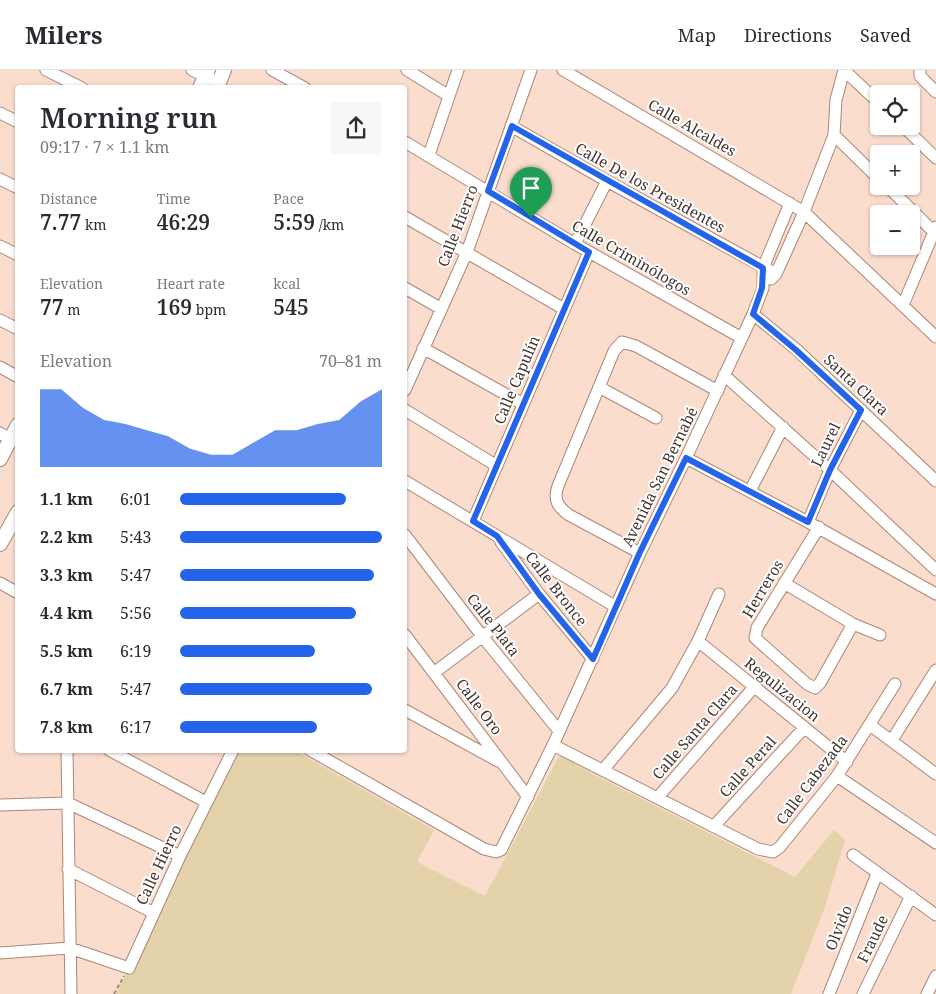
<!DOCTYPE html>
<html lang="en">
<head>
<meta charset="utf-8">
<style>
  :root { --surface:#fff; --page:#f7f7f7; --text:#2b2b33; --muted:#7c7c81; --line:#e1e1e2; --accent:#2563eb }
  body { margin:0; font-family:"Noto Serif",serif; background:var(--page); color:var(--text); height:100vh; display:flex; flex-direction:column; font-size:19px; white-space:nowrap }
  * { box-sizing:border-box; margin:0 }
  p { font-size:16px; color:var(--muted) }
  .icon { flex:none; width:28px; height:28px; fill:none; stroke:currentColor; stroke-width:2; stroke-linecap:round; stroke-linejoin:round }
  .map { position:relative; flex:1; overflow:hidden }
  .side { position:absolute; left:15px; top:15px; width:392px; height:668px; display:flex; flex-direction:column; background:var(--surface); border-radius:5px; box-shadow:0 1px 4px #0004 }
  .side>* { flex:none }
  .tools { position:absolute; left:870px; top:15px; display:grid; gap:10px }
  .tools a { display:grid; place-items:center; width:50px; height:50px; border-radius:5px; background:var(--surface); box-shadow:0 1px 4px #0004; font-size:25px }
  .pin { position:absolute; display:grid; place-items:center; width:42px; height:42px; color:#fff; margin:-51px -21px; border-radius:50% 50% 50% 0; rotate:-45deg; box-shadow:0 0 5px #0007 }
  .pin .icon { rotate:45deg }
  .round { display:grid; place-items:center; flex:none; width:52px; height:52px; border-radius:5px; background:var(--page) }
  .overview { display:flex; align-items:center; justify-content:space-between; height:85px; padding:0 25px }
  h1 { font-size:28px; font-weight:600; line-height:38px }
  .metrics { display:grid; grid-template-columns:repeat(3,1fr); gap:8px; height:85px; padding:5px 25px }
  .metrics div { display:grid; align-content:center }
  .metrics b { font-size:21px; font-weight:600 }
  .metrics small { font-size:14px; font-weight:400 }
  .metrics p { font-size:14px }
  .chart { height:140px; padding:10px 25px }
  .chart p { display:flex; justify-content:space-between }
  .chart svg { width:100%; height:90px; margin-top:5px; fill:var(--accent); opacity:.7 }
  ul { padding:0 25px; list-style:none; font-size:16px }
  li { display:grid; grid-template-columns:80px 60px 1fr; align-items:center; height:38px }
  li i { height:12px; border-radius:6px; background:var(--accent) }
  header { display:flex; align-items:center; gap:30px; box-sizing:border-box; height:70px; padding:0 25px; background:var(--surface); border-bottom:1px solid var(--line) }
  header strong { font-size:24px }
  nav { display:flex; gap:28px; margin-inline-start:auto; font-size:18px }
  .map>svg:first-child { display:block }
  .green { fill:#e3d2aa }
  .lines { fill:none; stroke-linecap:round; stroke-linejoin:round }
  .minor-casing { stroke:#aa8776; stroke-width:13 }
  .tertiary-casing { stroke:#aa8776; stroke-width:16 }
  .path { stroke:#a28b80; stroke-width:2; stroke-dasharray:4 2.5; stroke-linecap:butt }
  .minor { stroke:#fff; stroke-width:11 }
  .tertiary { stroke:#fff; stroke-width:14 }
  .route-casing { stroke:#fff; stroke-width:10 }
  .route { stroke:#2563eb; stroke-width:6 }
  .labels { text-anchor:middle; stroke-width:4; stroke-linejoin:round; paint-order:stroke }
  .street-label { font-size:15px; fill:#44352e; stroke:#fff }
</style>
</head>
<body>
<header>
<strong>Milers</strong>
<nav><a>Map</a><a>Directions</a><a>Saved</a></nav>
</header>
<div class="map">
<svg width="936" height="924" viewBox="0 0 936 924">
  <rect width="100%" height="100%" fill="#fbddce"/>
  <path class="green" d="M238 680H294L434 760 417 792 485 826 560 684 587 701 795 807 834 760 845 770 825 837 791 924H116Z"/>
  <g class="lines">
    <defs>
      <path id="minor" d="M46 0 82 18
        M192 0 219 13
        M272 0 305 18
        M407 0 449 26
        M563 0 804 142 936 267
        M844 0 879 33
        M920 0V6L936 22
        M0 43 18 52
        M511 56 607 111 776 204
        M903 56 936 88
        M834 65 879 109
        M405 72 575 174 740 267
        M429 85 458 0
        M0 109 18 118
        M887 116 936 164
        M405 147 564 239
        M575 174 607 111
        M0 176 18 185
        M771 209 776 204 804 142 834 65 836 30 844 0
        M405 218 440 238
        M903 235 936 157
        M753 244 797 280 936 411
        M0 250 18 259
        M423 278 523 334
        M0 297 18 307
        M724 305 830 400 936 500
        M599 317 656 348
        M405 320 467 182 531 0
        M405 340 497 396
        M0 363 10 369
        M686 388 808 452 936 524
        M405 411 616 537
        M750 421 783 357
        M473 451 589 182
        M808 452 830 400 861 340
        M819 457 757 558 755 568 807 614 815 618 820 613 853 554
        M405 465 482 566 559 661
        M501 472 539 524 593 589
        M640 483 569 445C558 437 553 430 558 416L614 281 622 272 636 276 718 321
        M0 513 18 523
        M784 513 853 554 880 565
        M405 565 528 727
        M698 571 847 692
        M435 602 539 524
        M405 640 498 691
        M870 655 936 704
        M892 670 936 600
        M553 675 758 779 773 782 780 777 837 706 895 614
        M67 680 71 924
        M109 680 206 732
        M310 680 484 779 496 782 501 780 553 675 640 483 686 388 753 244 763 218V198L790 133
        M603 700 672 618 698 571 719 524
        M837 706 936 773
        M658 727 755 616
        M0 735 68 733 180 786
        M714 756 804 658
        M853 785 936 845
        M68 799 154 843
        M0 883 70 878 129 898 180 786 233 680
        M829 924 877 804
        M863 924 911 826
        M927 924 936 906"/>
      <path id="tertiary" d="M200 18 208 0
        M217 18 224 0
        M0 389 18 355
        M0 474 18 442"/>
    </defs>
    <use href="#minor" class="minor-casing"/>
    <use href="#tertiary" class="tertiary-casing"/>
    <path class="path" d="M114 924 124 906"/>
    <use href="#minor" class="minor"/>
    <use href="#tertiary" class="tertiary"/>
  </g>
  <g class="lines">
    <defs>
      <path id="route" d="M512 56 763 198 762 218 753 244 796 280 861 340 830 400 808 452 686 388 640 482 593 589 539 524 497 466 473 451 589 182 488 121Z"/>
    </defs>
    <use href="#route" class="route-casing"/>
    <use href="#route" class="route"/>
  </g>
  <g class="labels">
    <g class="street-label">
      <text transform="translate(692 58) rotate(30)" y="5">Calle Alcaldes</text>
      <text transform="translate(650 118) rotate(29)" y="5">Calle De los Presidentes</text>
      <text transform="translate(458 156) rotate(-69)" y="5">Calle Hierro</text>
      <text transform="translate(631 188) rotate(30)" y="5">Calle Criminólogos</text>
      <text transform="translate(517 310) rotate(-67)" y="5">Calle Capulín</text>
      <text transform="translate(856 315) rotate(43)" y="5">Santa Clara</text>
      <text transform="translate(826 375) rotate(-64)" y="5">Laurel</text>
      <text transform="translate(660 407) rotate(-64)" y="5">Avenida San Bernabé</text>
      <text transform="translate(556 519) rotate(52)" y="5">Calle Bronce</text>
      <text transform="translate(763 519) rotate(-59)" y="5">Herreros</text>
      <text transform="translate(493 555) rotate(52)" y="5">Calle Plata</text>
      <text transform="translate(782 620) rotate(39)" y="5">Regulizacion</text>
      <text transform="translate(479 637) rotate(53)" y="5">Calle Oro</text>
      <text transform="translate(695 662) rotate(-49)" y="5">Calle Santa Clara</text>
      <text transform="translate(748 697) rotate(-48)" y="5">Calle Peral</text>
      <text transform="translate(812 710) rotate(-53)" y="5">Calle Cabezada</text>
      <text transform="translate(159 795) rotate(-65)" y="5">Calle Hierro</text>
      <text transform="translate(839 858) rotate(-68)" y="5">Olvido</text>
      <text transform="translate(873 869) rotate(-64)" y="5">Fraude</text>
    </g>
  </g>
</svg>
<div class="tools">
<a><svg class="icon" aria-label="locate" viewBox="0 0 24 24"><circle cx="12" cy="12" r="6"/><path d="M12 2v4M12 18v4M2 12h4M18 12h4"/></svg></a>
<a>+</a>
<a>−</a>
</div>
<div class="pin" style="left:531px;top:148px;background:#1e9e55"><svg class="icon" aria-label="arrive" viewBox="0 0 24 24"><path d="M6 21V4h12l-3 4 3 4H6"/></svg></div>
<section class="side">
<div class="overview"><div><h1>Morning run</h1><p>09:17 · 7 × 1.1 km</p></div><a class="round"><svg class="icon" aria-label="share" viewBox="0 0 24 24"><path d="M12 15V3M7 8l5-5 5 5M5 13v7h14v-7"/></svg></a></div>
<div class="metrics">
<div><p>Distance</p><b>7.77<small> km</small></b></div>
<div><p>Time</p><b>46:29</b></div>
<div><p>Pace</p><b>5:59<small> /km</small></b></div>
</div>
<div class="metrics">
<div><p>Elevation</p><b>77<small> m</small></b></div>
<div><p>Heart rate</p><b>169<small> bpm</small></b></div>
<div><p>kcal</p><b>545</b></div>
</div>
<div class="chart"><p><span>Elevation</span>70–81 m</p>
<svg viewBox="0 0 160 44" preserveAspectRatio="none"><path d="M0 44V6L10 6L20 15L30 21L40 23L50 26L60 29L70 35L80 38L90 38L100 32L110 26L120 26L130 23L140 21L150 12L160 6V44z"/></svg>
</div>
<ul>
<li><b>1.1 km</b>6:01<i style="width:82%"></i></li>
<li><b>2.2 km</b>5:43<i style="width:100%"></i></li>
<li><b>3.3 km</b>5:47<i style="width:96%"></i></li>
<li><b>4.4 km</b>5:56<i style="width:87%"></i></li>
<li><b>5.5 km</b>6:19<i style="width:67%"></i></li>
<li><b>6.7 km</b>5:47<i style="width:95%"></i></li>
<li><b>7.8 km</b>6:17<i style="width:68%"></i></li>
</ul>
</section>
</div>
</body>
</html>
